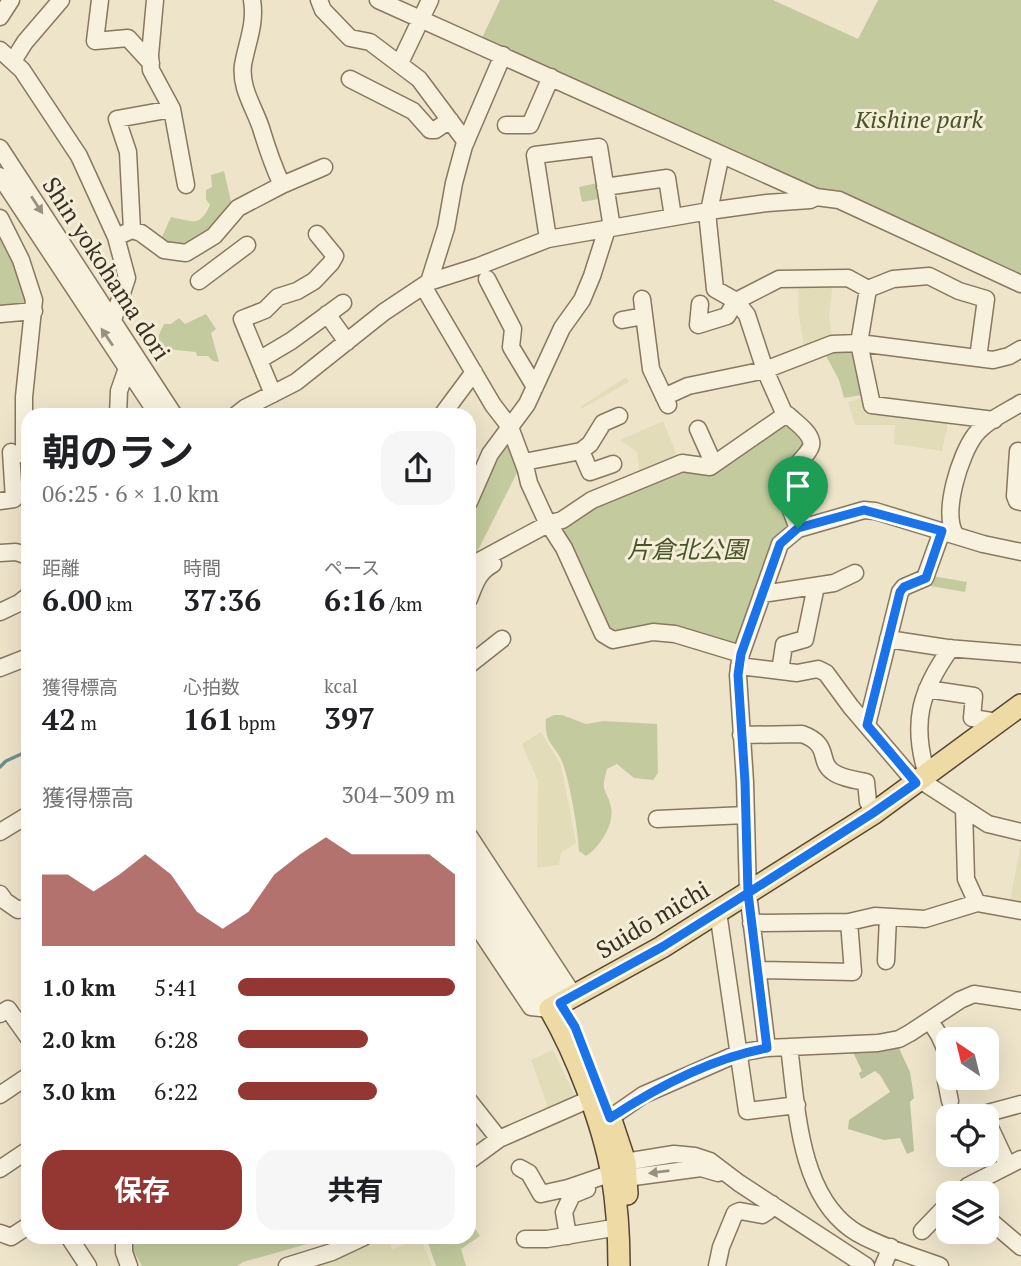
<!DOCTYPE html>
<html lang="ja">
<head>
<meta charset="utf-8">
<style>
  :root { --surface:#fff; --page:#f6f6f6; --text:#202124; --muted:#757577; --accent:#943732 }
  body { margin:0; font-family:"PT Serif","Noto Sans JP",serif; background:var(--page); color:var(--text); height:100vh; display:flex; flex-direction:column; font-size:26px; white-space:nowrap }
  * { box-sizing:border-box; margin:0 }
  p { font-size:23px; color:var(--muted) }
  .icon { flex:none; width:38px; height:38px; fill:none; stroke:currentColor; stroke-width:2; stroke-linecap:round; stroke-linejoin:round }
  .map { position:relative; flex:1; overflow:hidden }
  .side { position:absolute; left:21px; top:408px; width:455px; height:836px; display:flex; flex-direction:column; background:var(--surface); border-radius:21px; box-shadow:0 7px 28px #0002 }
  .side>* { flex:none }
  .needle { width:46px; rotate:325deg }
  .controls { position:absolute; left:936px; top:1027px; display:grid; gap:14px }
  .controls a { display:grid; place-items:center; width:63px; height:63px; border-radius:14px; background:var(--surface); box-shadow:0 7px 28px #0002; font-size:35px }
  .pin { position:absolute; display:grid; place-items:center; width:60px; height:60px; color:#fff; margin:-72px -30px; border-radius:50% 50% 50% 0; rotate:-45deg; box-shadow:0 0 7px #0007 }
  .pin .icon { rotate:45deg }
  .round { display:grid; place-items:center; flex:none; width:74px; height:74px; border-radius:21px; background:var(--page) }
  .overview { display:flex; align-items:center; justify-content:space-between; height:119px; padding:0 21px }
  h1 { font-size:38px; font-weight:700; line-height:52px }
  .stats { display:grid; grid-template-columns:repeat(3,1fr); gap:10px; height:119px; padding:7px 21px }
  .stats div { display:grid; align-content:center }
  .stats b { font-size:30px; font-weight:700 }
  .stats small { font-size:19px; font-weight:400 }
  .stats p { font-size:19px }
  .chart { height:196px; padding:14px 21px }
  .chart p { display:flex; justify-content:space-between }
  .chart svg { width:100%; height:126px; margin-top:7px; fill:var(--accent); opacity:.7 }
  .primary-button { display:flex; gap:14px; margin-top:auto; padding:14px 21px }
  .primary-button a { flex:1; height:80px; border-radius:21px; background:var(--accent); color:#fff; font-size:28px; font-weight:700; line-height:80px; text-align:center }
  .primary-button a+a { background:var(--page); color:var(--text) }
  ul { padding:0 21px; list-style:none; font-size:23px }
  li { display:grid; grid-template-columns:112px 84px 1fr; align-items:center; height:52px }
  li i { height:18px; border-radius:9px; background:var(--accent) }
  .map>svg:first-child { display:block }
  .farmland { fill:#e2ddb8 }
  .green { fill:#c3cb9e }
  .cemetery { fill:#bac09c }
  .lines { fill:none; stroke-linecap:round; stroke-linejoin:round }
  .stream { stroke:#71908a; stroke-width:3.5 }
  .minor-casing { stroke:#89775f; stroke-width:19 }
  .major-casing { stroke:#574633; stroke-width:24 }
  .minor { stroke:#f8f1dd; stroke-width:16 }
  .major { stroke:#eddaa5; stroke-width:21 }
  .oneway { fill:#999080 }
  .route-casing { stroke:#fff; stroke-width:14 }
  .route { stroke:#1a73e8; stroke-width:9 }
  .labels { text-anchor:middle; stroke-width:6; stroke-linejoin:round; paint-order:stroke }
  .park-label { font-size:24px; font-style:italic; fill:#485529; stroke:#f4eed9 }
  .street-label { font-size:24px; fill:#3a2f22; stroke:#f4eed9 }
</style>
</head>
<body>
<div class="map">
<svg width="1021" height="1266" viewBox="0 0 1021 1266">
  <rect width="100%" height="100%" fill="#ede4ca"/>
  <path class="farmland" d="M833 283 829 315 832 338 804 346 798 311 799 284Z
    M626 377 629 382 581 409 580 407Z
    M864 397 949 419 942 451 894 444 895 425H855L848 402Z
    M663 421 679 460 640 477 637 452 620 440Z
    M541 732 561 765 576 843 561 853 559 865 537 868 538 781 522 744Z
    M1021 843V909L1009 906Z
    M553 1050 576 1098 549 1110 531 1060Z
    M366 1237H388L392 1250 420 1237 432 1266H286Z"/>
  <path class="green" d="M500 0H773L858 39 878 0H1021V275L833 192 799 185 481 40Z
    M224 171 232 206C221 223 200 248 177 246 172 245 166 241 161 239L171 217C192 221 200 228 210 205L206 199V190L212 187 211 175Z
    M597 183 599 199 582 202 579 187Z
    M0 234 10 252 26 302 23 306 0 309Z
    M206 314 216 329 211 333 219 362 213 361 208 356H197L196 352 156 348 149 337H158L164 324H171L179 318 185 324Z
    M852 349 862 395 844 398 839 380 824 352Z
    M783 422 791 424 805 437 803 448 774 477 789 521 788 529 741 641 734 645 622 634 611 631 556 527 584 511 682 467 711 471Z
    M507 442 519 469 475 556 469 562V509L490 460Z
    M932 576 967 582 965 592 930 586Z
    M554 715H562L586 724 604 721 657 724 658 773 653 780 634 778 617 764 607 769C600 795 606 786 611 807 615 824 599 848 586 856L579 851C578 830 570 784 563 764 555 742 544 746 546 719Z
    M469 1220 480 1236 461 1249 466 1266H436L426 1237H469Z
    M133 1237H332L243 1262 237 1266H142L131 1246Z"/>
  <path class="cemetery" d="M898 1046 910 1072 914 1098 910 1102 914 1151 907 1154 900 1138 884 1140 848 1129 849 1120 890 1092 880 1075 875 1071 861 1079 859 1073 862 1071 853 1052Z"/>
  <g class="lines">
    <path class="stream" d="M0 767 6 761 28 751"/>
    <defs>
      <path id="minor" d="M100 0 95 41 128 38 151 63
        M155 0 150 55 151 70 172 109 186 185
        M319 0 323 10 350 38 370 42 419 79 466 142
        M378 0 816 197 839 200 1021 284
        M0 17 11 0
        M0 50 22 70 79 156 116 237 127 278 113 320
        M13 61 25 42 61 0
        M400 63 430 0
        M350 79 413 111 430 130H435L450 120
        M506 125H530L551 77
        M0 148 174 415
        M0 176 158 415
        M282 185 324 167
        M605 187 667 178 673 217
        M709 211 721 154
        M0 218 21 260 34 300 24 397V455
        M132 230 128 152 117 119 172 109
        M116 237 132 230 141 233 164 250 186 253 214 236 238 208 282 185C273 166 267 148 261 128 254 107 240 88 243 65 247 42 256 24 252 0
        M548 239 535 155 599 147 612 228
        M487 279 513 329 511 347 535 387
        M199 281 247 245
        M429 282 446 228 454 183 464 146 503 55
        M423 286 493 405 510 427 526 470 529 483 546 520 564 548 603 634 613 640 653 632 675 634 741 654
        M868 289 893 279 929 276 959 291 986 299 978 358
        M642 299 651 369 668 405
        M700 304 698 325 727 316 736 301 715 289 707 212
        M0 314 34 311
        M327 314 347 342
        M622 320 644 316
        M259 360 291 341 343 303
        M273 394 242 319 265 310 278 297 297 291 314 281 331 263 335 256 317 234
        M664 397 688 386 765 370 832 344 859 343 993 360 1009 356 1021 349
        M118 415 119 391 127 368
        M236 415 245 408 296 382 384 312 429 282 479 266 548 239 709 211 767 203 810 200 816 197
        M442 415 474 372
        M785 415H788C795 422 809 431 811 441 815 452 786 471 782 486L798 529
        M698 429 711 458 710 467
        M581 451 590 472 613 464
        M1018 451 1015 496 1017 501 1021 502
        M524 462 581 451 590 444 603 423 619 416
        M0 501 14 499 11 452
        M469 502 490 454 527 404 562 328 582 300 592 276 607 229
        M955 534C942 512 960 455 975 435 986 421 1006 412 1021 403
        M0 553 16 552 28 556
        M469 570 479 561 548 524 562 520 592 500 682 463 710 467 785 415 765 370 747 315 736 301 779 279 848 278 868 289 859 343 872 405 994 420
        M762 594 834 583 855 573
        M469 599C475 584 478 572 493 564
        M0 612 19 603 28 596
        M888 639 947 648 1021 654
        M469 665 502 639
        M739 666 797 673 818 669 826 673 851 707 916 783
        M0 668 28 657
        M780 671 784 645 805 639 816 586
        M927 689 974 696 972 718 998 722
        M867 725 900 592 904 587 925 578 942 531
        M741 735 802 734C832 745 817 761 833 772 841 778 856 780 866 782L868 802 874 813
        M927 775C911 723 920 691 951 648
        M920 780 988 824 1021 832
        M964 809 966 879 977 903
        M657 819 746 815
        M0 832 28 815
        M469 836 574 996
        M469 862 560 1003
        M469 885 550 1009
        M0 894 5 901 18 910 28 907
        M718 912 747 1111 797 1105
        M469 914 531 1007 550 1009
        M751 923 849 922 875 916 925 919 977 903 1021 911
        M886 961 888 917
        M758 970 853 972 849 922
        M0 1014 8 1009 28 1037
        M930 1021 939 1035 948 1055
        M789 1047C797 1106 798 1191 851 1229 870 1243 916 1257 940 1266
        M767 1048 748 893 745 782 738 675 741 654 780 544 798 529 864 510 875 511 983 544 1021 552
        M948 1077 946 1081 950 1101
        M0 1095 28 1076
        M469 1101 499 1139
        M985 1116 984 1114 1021 1104
        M610 1118 643 1095 739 1053 767 1048 878 1043 899 1039 910 1033 960 1000 974 994 1020 1001
        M987 1121 1008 1166
        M469 1161 499 1139 590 1099
        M520 1168 529 1173 541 1194 568 1188 612 1173 625 1162 674 1154 695 1156 710 1161 739 1183 866 1266
        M0 1169 28 1150
        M617 1175 626 1178 701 1168 718 1173
        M960 1194 968 1186 1021 1159
        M987 1218 1021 1247
        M922 1231 948 1204
        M0 1233 11 1237 28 1226
        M568 1236 564 1212 572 1195 587 1189 586 1187
        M69 1237 88 1266
        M124 1237V1252L129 1266
        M525 1239H547L619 1227
        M287 1266 332 1252 364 1237
        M717 1266 721 1247 735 1213 740 1211 762 1215 768 1211 772 1204
        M883 1266 891 1247"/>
      <path id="major" d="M612 1123 625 1162 627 1194
        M619 1266C619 1235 617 1205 612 1175 603 1123 576 1054 550 1009L662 947 874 813 1021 705"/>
    </defs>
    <use href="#minor" class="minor-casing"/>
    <use href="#major" class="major-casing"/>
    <use href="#minor" class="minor"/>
    <use href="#major" class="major"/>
  </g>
  <defs><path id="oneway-solid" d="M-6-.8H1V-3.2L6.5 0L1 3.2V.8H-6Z" transform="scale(1.75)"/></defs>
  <g class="oneway">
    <use href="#oneway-solid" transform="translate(37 205) rotate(57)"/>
    <use href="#oneway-solid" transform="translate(107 337) rotate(-124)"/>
    <use href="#oneway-solid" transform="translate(659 1172) rotate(173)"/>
  </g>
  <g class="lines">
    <defs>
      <path id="route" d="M798 528 780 544 741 654 738 675 745 782 748 893 662 947 560 1003 575 1027 610 1118C657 1087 712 1058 767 1048L748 893 873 813 916 783 867 725 900 592 904 587 926 578 942 531 864 510 798 528"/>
    </defs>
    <use href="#route" class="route-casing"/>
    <use href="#route" class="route"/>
  </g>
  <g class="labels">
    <g class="park-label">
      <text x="919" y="128">Kishine park</text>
      <text x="687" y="558">片倉北公園</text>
    </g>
    <g class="street-label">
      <text transform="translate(106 269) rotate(57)" y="8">Shin yokohama dori</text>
      <text transform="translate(653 920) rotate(-31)" y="8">Suidō michi</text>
    </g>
  </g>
</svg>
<div class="controls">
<a><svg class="needle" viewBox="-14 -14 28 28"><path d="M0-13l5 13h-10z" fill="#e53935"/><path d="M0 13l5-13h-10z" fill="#757577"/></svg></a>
<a><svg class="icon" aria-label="locate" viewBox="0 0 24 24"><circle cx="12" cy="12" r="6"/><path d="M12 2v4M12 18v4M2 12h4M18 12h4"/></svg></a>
<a><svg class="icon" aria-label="layers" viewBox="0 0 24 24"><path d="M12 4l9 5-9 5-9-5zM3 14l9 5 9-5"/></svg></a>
</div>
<div class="pin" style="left:798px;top:528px;background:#1e9e55"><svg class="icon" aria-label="arrive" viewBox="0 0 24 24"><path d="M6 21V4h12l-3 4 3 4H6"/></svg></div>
<section class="side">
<div class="overview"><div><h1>朝のラン</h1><p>06:25 · 6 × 1.0 km</p></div><a class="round"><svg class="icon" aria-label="share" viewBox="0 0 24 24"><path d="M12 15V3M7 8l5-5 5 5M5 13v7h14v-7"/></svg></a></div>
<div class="stats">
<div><p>距離</p><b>6.00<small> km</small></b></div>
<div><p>時間</p><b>37:36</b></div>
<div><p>ペース</p><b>6:16<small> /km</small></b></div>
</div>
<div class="stats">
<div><p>獲得標高</p><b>42<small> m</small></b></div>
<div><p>心拍数</p><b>161<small> bpm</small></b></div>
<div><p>kcal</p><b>397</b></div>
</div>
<div class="chart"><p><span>獲得標高</span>304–309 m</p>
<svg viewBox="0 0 160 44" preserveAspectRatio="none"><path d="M0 44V19L10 19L20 25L30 19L40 12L50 19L60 32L70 38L80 32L90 19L100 12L110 6L120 12L130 12L140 12L150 12L160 19V44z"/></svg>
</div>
<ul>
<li><b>1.0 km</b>5:41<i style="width:100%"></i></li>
<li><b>2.0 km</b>6:28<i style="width:60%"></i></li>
<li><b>3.0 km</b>6:22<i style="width:64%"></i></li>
</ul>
<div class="primary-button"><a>保存</a><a>共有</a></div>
</section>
</div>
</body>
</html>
